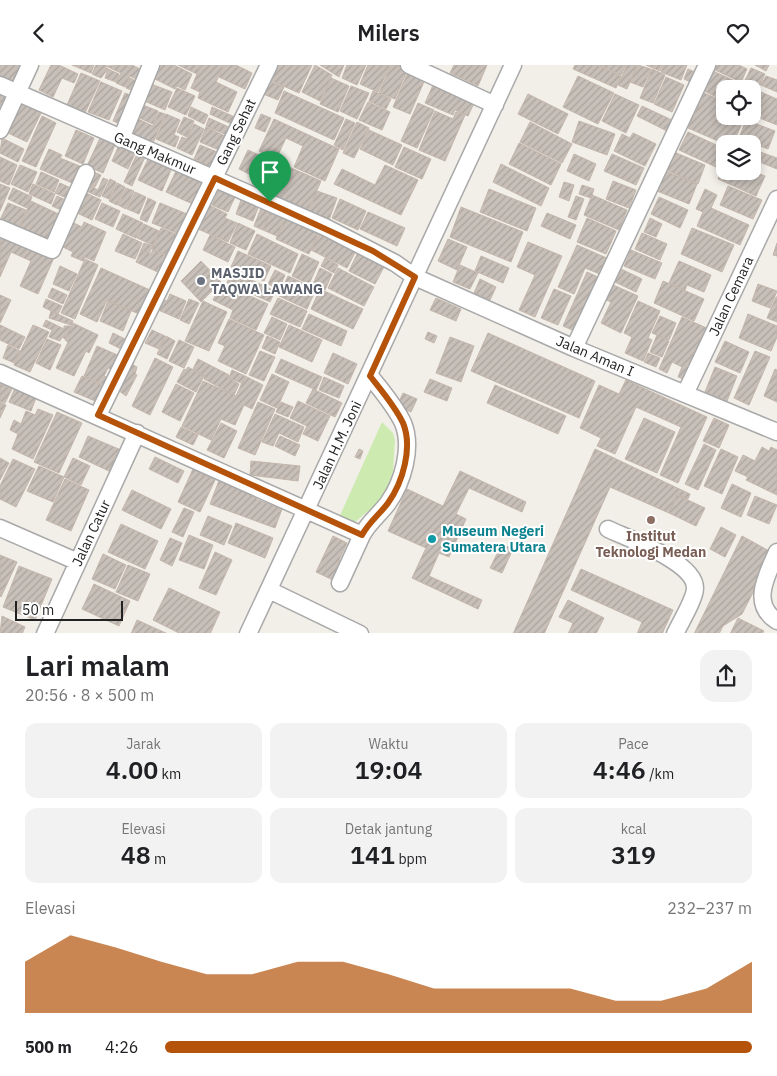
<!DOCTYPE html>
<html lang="id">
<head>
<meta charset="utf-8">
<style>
  :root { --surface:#fff; --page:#f2f2f2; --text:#202124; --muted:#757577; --accent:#b45309 }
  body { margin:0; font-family:"IBM Plex Sans",sans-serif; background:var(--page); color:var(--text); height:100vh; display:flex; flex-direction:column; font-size:19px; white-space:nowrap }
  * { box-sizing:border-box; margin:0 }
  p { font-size:16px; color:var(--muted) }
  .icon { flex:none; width:28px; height:28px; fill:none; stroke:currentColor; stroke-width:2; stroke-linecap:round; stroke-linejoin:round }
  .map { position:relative; height:568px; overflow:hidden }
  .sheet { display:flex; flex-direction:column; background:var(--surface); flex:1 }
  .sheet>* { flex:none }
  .tools { position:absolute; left:716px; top:15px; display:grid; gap:10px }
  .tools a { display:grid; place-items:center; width:45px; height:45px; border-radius:10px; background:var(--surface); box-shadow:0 2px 8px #0003; font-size:25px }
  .scale { position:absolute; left:15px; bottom:12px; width:108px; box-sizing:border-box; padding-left:5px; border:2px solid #222; border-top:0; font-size:14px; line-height:18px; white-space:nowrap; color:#222; -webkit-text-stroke:4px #fff; paint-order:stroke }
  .pin { position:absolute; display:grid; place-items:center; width:42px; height:42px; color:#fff; margin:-51px -21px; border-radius:50% 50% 50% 0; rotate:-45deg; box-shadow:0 0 5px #0007 }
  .pin .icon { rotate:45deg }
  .round { display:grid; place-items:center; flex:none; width:52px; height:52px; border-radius:15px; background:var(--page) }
  .summary { display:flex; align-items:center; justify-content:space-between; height:85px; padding:0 25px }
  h1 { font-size:28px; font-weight:600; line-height:38px }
  .figures { display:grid; grid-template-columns:repeat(3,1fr); gap:8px; height:85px; padding:5px 25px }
  .figures div { display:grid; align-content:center; border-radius:12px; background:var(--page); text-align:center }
  .figures b { font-size:25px; font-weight:600 }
  .figures small { font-size:14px; font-weight:400 }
  .figures p { font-size:14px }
  .chart { height:140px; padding:10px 25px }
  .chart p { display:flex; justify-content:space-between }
  .chart svg { width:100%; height:90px; margin-top:5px; fill:var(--accent); opacity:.7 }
  ul { padding:0 25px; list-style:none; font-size:16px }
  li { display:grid; grid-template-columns:80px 60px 1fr; align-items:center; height:38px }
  li i { height:12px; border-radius:6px; background:var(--accent) }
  header { display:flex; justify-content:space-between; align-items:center; height:65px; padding:0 25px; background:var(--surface); font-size:22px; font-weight:600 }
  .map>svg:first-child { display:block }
  .grass { fill:#cdebb0 }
  .building { fill:url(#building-hatch); stroke:#c4b6ab }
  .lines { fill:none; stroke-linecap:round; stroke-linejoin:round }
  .minor-casing { stroke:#a9a9a9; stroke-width:19 }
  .minor { stroke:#fff; stroke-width:16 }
  .route-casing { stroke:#fff; stroke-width:10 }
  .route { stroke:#b45309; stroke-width:6 }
  .worship-dot { fill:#6b7280; stroke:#fff; stroke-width:2 }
  .education-dot { fill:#8d6e63; stroke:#fff; stroke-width:2 }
  .culture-dot { fill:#0f9aa8; stroke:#fff; stroke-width:2 }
  .labels { text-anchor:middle; stroke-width:4; stroke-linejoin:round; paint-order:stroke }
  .street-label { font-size:14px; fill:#222; stroke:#fff }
  .worship-label { font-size:14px; font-weight:bold; fill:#5b616d; stroke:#fff; text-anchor:start }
  .culture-label { font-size:14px; font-weight:bold; fill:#0d838f; stroke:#fff; text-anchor:start }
  .education-label { font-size:14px; font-weight:bold; fill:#785e54; stroke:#fff }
</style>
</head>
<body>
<header><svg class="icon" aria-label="back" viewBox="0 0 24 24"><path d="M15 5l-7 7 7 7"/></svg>Milers<svg class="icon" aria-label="heart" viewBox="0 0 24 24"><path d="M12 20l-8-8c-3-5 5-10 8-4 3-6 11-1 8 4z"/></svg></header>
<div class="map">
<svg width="777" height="569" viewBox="0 0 777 569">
  <defs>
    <pattern id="building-hatch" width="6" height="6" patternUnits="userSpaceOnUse" patternTransform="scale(1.25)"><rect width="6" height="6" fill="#c7bfb8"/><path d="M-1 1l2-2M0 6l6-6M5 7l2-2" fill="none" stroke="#aba49e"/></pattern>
  </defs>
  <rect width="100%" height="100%" fill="#f2efe9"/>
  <path class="grass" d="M382 357 393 368 395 375 393 407 382 434 354 458 337 457Z"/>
  <path class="building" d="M0 0H21L13 19 0 13Z
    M51 0H59L78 9 74 18 62 13 53 32 39 25Z
    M72 0H94L91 8Z
    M96 0H106L105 2 108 4 101 13 92 9Z
    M132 0 140 4 136 14 130 11 125 22 116 18 121 8 106 1Z
    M155 0H174L192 9 185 25 177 21 175 24 149 11Z
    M178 0H201L197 9Z
    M201 0H224L216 17 237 27 228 47 198 33 200 27 191 23Z
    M225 0H236L252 8 245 24 219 12Z
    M277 0H312L299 28 270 15Z
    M315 0 332 10 320 36 302 27Z
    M320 0H344L339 12Z
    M347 0H366L357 20 342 13Z
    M368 0H390L378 27 360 19Z
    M391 0H399L408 4 395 34 379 28Z
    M454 0H487L478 21 450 8Z
    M575 0H597L621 11 616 23 573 4Z
    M599 0H626L621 10Z
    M627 0H637L627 24 618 20Z
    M638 0 651 4 643 22 630 17Z
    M646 0H663L660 6Z
    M664 0H687L681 15 661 7Z
    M717 0H739L747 4 741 17 715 5Z
    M755 0H769L766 6Z
    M751 3 765 9 758 25 744 18Z
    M108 4 119 9 116 17 105 13Z
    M652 4 665 10 653 38 640 33Z
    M688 4 697 8 693 18 684 14Z
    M409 5 426 12 410 49 393 42Z
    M713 6 752 24H725V36L704 26Z
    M81 8 100 16 85 48 67 40Z
    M578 11 614 28 598 59 563 42Z
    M766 11 777 15V27L761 20Z
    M666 12 684 20 672 47 654 39Z
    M130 13 138 17 134 26 126 23Z
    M331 13 349 21 338 47 320 39Z
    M269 16 284 22 278 35 263 29Z
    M101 17 122 26 109 55 88 47Z
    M146 17 172 27 165 45 140 34Z
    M434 18 477 32 468 51 455 45 453 50 425 38Z
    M351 21 369 28 357 54 340 46Z
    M177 23 195 31 186 50 168 42Z
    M0 24 9 28 3 42 0 40Z
    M284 26 344 53 334 75 275 48Z
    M373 26 391 34 386 44 369 36Z
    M761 27 777 34V60L752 50Z
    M125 28 135 32 123 60 113 56Z
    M704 28 725 37V51H745L733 79H725L688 63Z
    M528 29 568 49 558 69 518 49Z
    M615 29 639 40 626 68 602 56Z
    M368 37 390 47 382 65 359 55Z
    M20 38 41 48 27 77 6 67Z
    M138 38 158 46 153 59 133 50Z
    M418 38 434 45 417 83 401 76Z
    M642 41 674 56 669 67 637 51Z
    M191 42 208 50 204 59 188 51Z
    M212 42 237 53 234 60 210 49Z
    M435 46 453 54 456 47 465 50 445 96 419 85Z
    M159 47 165 49 153 78 127 67 134 52 153 61Z
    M166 49 180 55 174 70 179 72 175 82 156 74Z
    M261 49 271 53 265 67 255 63Z
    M42 51 56 58 36 102 22 96Z
    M184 52 194 56 187 72 177 67Z
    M209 53 233 64 229 71 206 61Z
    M274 54 339 84 325 116 294 102 303 81 286 73 276 94 259 86Z
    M346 54 355 58 343 85 334 80Z
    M746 55 775 66 768 84 739 73Z
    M579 56 615 69 607 90 572 77Z
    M357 57 369 63 354 93 343 88Z
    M530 57 572 79 562 98 520 77Z
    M194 59 204 64 192 90 177 83 182 72 187 74Z
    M206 62 225 71 219 85 200 77Z
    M76 65 94 73 83 99 65 91Z
    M369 65 402 80 393 100 360 84Z
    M688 67 725 84 716 102 679 85Z
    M633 68 656 79 645 101 614 86 622 69 630 73Z
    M2 73 24 84 18 97 0 88Z
    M100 73 115 80 103 108 87 101Z
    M120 78 136 86 128 104 112 96Z
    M519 78 561 99 551 120 509 99Z
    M200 80 222 89 215 104 194 94Z
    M404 82 431 94 422 114 395 102Z
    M49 84 62 90 60 93 87 104 79 121 40 104Z
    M752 84 777 93V104L752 94Z
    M248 85 285 102 273 128 252 118 255 112 239 104Z
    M674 87 705 100 698 119 666 105Z
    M151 88 174 98 162 126 138 115Z
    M137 89 145 92 132 121 124 117Z
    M574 89 596 99 589 116 567 106Z
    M612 89 644 103 636 120 604 106Z
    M0 92 17 100 9 120 0 116Z
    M725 97V106H752L765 111 756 131 718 114Z
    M501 99 549 123 541 141 493 117Z
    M20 100 37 107 28 127 11 119Z
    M385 100 418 115 401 150 334 119 342 104 375 120Z
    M178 102 209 116 197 141 166 127Z
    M289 102 321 116 308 146 276 133Z
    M91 106 101 110 95 122 86 118Z
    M665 106 697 119 689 139 657 126Z
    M41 107 59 115 54 127 36 119Z
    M103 113 108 115 100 132 84 125 87 119 98 125Z
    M110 114 116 117 109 134 102 131Z
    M613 116 636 125 629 143 606 134Z
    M564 117 574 120 569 136 559 132Z
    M60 118 75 125 71 135 55 128Z
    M117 118 125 122 117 140 109 136Z
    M0 119 10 123 0 146Z
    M33 119 55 129 51 139 29 129Z
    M582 120 594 124 591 133 579 129Z
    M728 121 762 135 753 154 720 140Z
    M13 123 32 132 27 143 8 134Z
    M126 123 134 126 126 144 118 140Z
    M489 124 536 143 527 166 480 147Z
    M705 124 717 130 711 143 749 160 740 180 697 161 703 147 696 144Z
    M219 125 235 132 228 147 212 140Z
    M317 126 337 133 329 155 309 147Z
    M84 127 101 135 92 155 75 147Z
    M135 127 146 132 139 149 127 144Z
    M592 130 627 145 619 165 584 150Z
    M57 131 72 138 68 148 52 141Z
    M576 131 584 134 576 155 568 152Z
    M659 132 688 145 680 163 651 149Z
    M148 133 156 137 147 157 140 154Z
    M340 134 366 146 358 165 332 153Z
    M241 135 258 143 253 156 236 149Z
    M31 136 65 152 53 178 19 163Z
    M8 138 26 145 18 163 0 155Z
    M102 138 120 146 113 162 95 154Z
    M160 138 187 149 179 169 152 158Z
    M263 138 273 142 263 165 254 161Z
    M209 140 227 149 225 153 237 158 228 177 198 164Z
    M273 142 287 148 277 171 263 165Z
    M461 142 523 167 511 197 450 172Z
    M288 147 321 162 309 189 276 174Z
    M368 147 405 163 397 181 360 164Z
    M547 148 576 160 570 174 541 161Z
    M123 149 143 158 136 173 116 164Z
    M587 153 616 166 606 189 577 177Z
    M650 153 662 159 656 172 644 167Z
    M70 156 82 162 84 157 106 167 94 196 85 192 83 196 71 191 73 187 59 180Z
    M238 158 255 166 246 185 230 178Z
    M144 159 159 166 153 180 137 173Z
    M161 163 178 170 169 191 152 184Z
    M692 163 734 180 722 207 681 189Z
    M322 164 358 182 347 203 311 185Z
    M642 168 667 179 660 195 635 184Z
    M123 169 142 178 135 194 115 186Z
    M257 169 298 189 290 208 248 189Z
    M0 170 56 188 38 229 20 221 31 196 11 187 0 212Z
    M210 170 235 182 228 197 203 185Z
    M448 174 467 182 457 205 438 196Z
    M528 177 562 191 535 252 519 245 535 210 517 202Z
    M144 178 153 181 149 188 141 185Z
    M777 178V191L773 190Z
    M577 180 609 194 602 210 585 203 574 229 558 222Z
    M360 183 387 196 375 219 349 206Z
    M141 185 150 189 153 185 169 192 162 209 136 197Z
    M631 185 662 198 655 214 624 201Z
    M238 186 271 201 264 216 231 202Z
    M302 189 319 197 309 219 292 211Z
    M481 191 509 203 503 218 475 206Z
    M325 193 338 200 334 208 321 201Z
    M85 194 98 200 75 254 61 248Z
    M201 196 221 217 201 237 181 216Z
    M679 196 711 210 704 227 687 220 685 225 669 218Z
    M460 200 478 208 470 224 453 217Z
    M60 201 77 209 69 226 53 219Z
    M101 203 150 225 139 249 107 235 97 257 80 249Z
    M320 203 332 209 325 225 313 219Z
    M338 203 374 222 364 241 328 223Z
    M621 204 642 214 636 227 615 217Z
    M275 205 285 210 279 224 268 219Z
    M232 206 275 226 270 237 227 218Z
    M587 207 602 214 579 268 563 261Z
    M288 211 316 224 307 244 279 231Z
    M480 214 496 222 490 235 474 228Z
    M663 216 704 234 694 256 654 238Z
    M221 218 268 239 256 265 230 253 233 245 213 235Z
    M611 219 638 231 621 268 601 258 611 237 604 234Z
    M758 219 777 226 770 243 752 236Z
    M52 223 67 230 63 239 48 232Z
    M320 224 363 244 353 264 311 244Z
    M554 224 571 231 558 260 541 253Z
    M170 229 186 236 179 254 156 244 161 233 167 236Z
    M0 230 11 235 0 258Z
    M776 232H777V257L767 253Z
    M278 233 307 246 300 262 270 249Z
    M436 233 461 244 456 256 430 245Z
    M46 234 62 241 58 249 43 242Z
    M189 234 199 238 189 259 180 255Z
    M108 236 131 246 123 266 100 256Z
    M203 236 227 247 209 286 185 276Z
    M638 236 660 246 648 273 652 275 643 296 625 288 632 272 624 268Z
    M51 246 73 256 71 260 49 253Z
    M309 249 347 266 341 281 302 264Z
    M748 249 777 261V272L771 286 739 273Z
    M660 251 676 258 669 275 652 268Z
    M272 252 287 259 280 275 264 268Z
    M682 252 711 265 689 316 678 312 682 302 672 297 667 308 659 304Z
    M229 254 264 270 246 309 218 296 225 281 218 278Z
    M46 255 64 264V261H71L65 274 62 272 60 276 49 272 52 265 43 261Z
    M73 258 98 270 89 288 86 286 74 311 56 303 68 277 65 275Z
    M0 260 25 272 19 284 0 275Z
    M33 260 49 267 30 307 14 300Z
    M289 260 322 275 312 297 279 282Z
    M152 265 165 271 159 284 145 278Z
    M428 267 437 271 434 278 425 274Z
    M113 268 127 275 123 285 109 278Z
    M488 268 595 316 579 353 471 306Z
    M657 270 669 276 662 292 650 287Z
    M166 271 175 276 167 294 157 289Z
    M267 271 280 277 275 289 262 283Z
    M450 272 474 281 461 317 436 308Z
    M47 274 61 280 50 305 36 298Z
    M179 275 194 282 184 303 169 296Z
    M725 276 749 287 740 308 715 297Z
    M8 280 20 286 14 298 3 293Z
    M97 281 122 292 115 306 108 303 104 311 110 314 107 321 84 311Z
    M260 286 275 292 264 316 249 310Z
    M755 286 770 292 749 340 734 333Z
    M333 288 357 299 348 319 324 308Z
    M648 288 660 293 656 302 644 297Z
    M127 293 134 296 133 300 137 302 135 309 137 310 126 331 114 322Z
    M155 293 173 302 150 350 132 341Z
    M198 294 229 310 228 313 239 319 234 330 204 314 205 311 193 304Z
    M281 294 322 312 316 325 275 307Z
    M188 302 204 311 196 327 177 317 184 304 186 305Z
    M715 302 737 311 727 336 705 327Z
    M775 304 777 305V337L764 331Z
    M232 305 245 311 241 318 229 313Z
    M272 309 289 317 277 343 260 335Z
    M82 311 109 323 102 339 74 327Z
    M245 311 263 320 252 344 244 340 235 360 221 354 211 375 182 361 203 316 236 331Z
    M324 312 344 321 339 333 319 325Z
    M430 314 452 323 447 336 424 327Z
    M626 315 707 352 678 418 660 410 681 362 636 342 615 389 597 381 601 373 580 363 599 320 619 329Z
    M0 319 12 324 5 338 0 336Z
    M176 319 194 328 180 356 162 347Z
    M495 320 566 351 558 369 487 338Z
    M15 323 36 333 31 346 9 337Z
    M313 324 342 338 335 352 306 338Z
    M403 328 417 334 411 347 397 341Z
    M298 336 330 351 318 376 303 369 307 361 290 353Z
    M0 337 6 340 0 353Z
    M258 337 275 344 255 390 238 383Z
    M281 337 293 342 288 352 276 347Z
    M38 344 53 350 33 394 12 384 18 369 10 365 14 355 21 359 26 346 35 350Z
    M57 347 82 358 59 408 34 397Z
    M275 349 304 362 298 377 279 368 273 381 262 377Z
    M644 353 675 367 657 408 625 394Z
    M714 353 729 360 719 383 703 376Z
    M221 358 237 366 224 393 207 385Z
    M181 362 198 370 193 380 176 372Z
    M88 371 121 385 111 407 79 392Z
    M280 371 300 380 295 391 275 381Z
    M704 379 716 385 698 425 685 419Z
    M762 382 769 386 771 382 777 385V430L746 415 748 412 735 406 743 390 755 396Z
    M359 384 363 386 360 394 355 392Z
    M595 384 690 429 688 434 677 430 669 448 610 422 544 569H513Z
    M721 384 738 392 722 429 704 421Z
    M155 392 184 406 178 418 149 404Z
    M0 393 9 398 0 415Z
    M73 393 90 401 81 420 64 412Z
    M13 394 35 404 16 442 0 434V421Z
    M251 396 300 401 298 416 250 410Z
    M39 401 64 412 53 437 27 426Z
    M193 404 215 415 200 447 178 437Z
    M460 406 526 437 522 447 469 423 456 449 466 454 449 492 439 488 429 511 482 535 478 544 412 513 426 483 388 466 407 424 443 441Z
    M220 413 258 427 256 434 282 444 275 463 210 439Z
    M65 414 89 425 71 466 46 455Z
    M732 419 751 428 741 452 721 443Z
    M132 425 171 444 161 464 122 445Z
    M677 430 705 443 696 461 669 448Z
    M755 431 777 440 769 459 747 450Z
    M184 443 194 447 183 472 172 467Z
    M208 451 232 461 224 480 200 470Z
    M236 458 273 473 265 493 228 478Z
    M121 459 158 476 145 504 108 487Z
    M721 462 736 470 725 492 710 484Z
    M189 470 213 480 204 504 179 495Z
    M333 471 347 478 339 495 343 497 335 516 316 507Z
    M742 471 773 488 742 549 723 561 719 569H694Z
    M170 473 182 478 172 501 160 495Z
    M502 479 513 484 502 508 490 503Z
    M215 487 232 495 216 530 199 523Z
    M103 489 126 500 115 524 92 514Z
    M0 490 17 497 1 532 0 531Z
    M128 500 150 509 138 536 116 527Z
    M19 501 52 514 35 555 3 542Z
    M581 504 673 545 662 569H637L642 557 571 525Z
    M94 519 130 536 119 561 82 544Z
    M169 523 220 547 210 569H181L153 555Z
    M568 535 604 553 596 569H568L573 558 559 552Z
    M2 551 25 562 22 569H0Z
    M738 553 764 566 762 569H730Z
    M137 555 168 569H131Z"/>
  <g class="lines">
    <defs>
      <path id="minor" d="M409 0 495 40
        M0 20 325 162 395 198 415 212 574 283 777 367
        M0 65 30 0
        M121 74 151 0
        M0 163 52 185 86 108
        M574 283 707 0
        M0 308 362 470C369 457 380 449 388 438 403 417 413 382 403 358 395 341 381 325 370 311
        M685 329 777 134
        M98 350 269 0
        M0 463 78 497
        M608 464C629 474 695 497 695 523 695 534 680 558 675 569
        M777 487C767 510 750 539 777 556
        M340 518 362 470
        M269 525 360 569
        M45 569 137 368
        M248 569 513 0"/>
    </defs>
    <use href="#minor" class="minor-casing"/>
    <use href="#minor" class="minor"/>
  </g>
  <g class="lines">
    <defs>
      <path id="route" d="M215 113 373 186 415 212 370 311C381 325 395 341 403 358 413 382 403 417 388 438 380 449 369 457 362 470L98 350Z"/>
    </defs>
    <use href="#route" class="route-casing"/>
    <use href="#route" class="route"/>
  </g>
  <circle class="worship-dot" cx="201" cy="216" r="5"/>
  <circle class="education-dot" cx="651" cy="455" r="5"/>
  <circle class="culture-dot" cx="432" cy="474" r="5"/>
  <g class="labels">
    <g class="street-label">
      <text transform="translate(236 67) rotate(-64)" y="5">Gang Sehat</text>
      <text transform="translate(155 88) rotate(23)" y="5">Gang Makmur</text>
      <text transform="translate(731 231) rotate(-65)" y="5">Jalan Cemara</text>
      <text transform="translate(595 291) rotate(23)" y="5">Jalan Aman I</text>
      <text transform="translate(337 380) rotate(-65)" y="5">Jalan H.M. Joni</text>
      <text transform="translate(91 468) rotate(-65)" y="5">Jalan Catur</text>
    </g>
    <g class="worship-label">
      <text x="211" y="213">MASJID<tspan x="211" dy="16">TAQWA LAWANG</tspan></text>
    </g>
    <g class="culture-label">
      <text x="442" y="471">Museum Negeri<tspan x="442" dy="16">Sumatera Utara</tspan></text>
    </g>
    <g class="education-label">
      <text x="651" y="476">Institut<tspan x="651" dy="16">Teknologi Medan</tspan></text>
    </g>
  </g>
</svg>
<div class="tools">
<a><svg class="icon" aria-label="locate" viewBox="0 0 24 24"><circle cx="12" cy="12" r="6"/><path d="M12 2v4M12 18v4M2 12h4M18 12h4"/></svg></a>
<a><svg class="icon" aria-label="layers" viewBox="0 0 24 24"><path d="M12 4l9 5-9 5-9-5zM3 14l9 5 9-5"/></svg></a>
</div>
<div class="scale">50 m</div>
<div class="pin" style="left:270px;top:137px;background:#1e9e55"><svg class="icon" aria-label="arrive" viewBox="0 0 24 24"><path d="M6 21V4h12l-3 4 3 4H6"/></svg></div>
</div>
<section class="sheet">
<div class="summary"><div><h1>Lari malam</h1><p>20:56 · 8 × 500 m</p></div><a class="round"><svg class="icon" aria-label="share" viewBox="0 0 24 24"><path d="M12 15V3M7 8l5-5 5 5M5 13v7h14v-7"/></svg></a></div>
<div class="figures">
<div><p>Jarak</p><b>4.00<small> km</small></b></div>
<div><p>Waktu</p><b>19:04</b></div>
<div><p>Pace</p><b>4:46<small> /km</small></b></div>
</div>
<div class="figures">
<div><p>Elevasi</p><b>48<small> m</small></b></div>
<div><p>Detak jantung</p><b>141<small> bpm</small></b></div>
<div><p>kcal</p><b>319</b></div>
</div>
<div class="chart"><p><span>Elevasi</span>232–237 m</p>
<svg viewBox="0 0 160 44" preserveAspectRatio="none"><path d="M0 44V19L10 6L20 12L30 19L40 25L50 25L60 19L70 19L80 25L90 32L100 32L110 32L120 32L130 38L140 38L150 32L160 19V44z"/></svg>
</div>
<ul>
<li><b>500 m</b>4:26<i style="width:100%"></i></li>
</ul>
</section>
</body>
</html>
